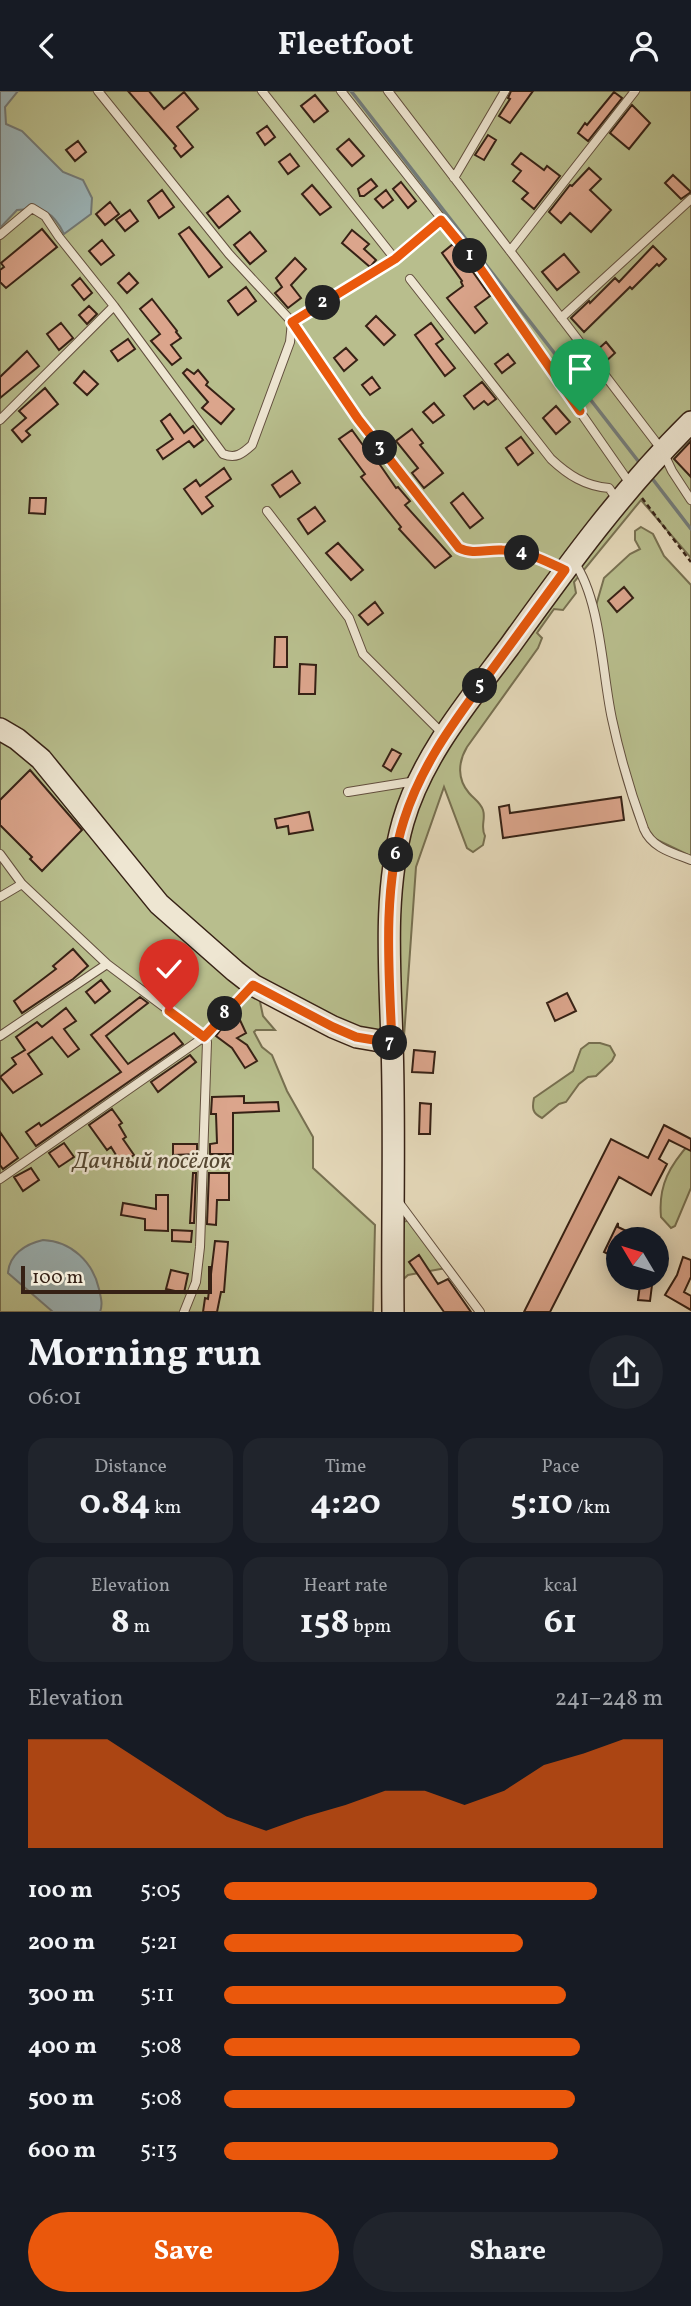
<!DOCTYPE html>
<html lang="en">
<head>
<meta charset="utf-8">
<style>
  :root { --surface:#171b24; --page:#20242c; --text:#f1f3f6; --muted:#9ea1a6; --accent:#ea580c }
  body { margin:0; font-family:Vollkorn,serif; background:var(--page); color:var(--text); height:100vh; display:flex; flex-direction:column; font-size:26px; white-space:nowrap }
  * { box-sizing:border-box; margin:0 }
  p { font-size:23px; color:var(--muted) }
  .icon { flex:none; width:38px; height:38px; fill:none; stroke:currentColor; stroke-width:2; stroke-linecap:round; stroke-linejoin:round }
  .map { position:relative; height:1221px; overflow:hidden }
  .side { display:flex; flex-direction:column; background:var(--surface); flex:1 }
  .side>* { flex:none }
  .needle { width:46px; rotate:308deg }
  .controls { position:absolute; left:606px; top:1136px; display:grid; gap:14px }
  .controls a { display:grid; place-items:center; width:63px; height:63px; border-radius:50%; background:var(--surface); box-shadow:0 4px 18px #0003; font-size:35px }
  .scale { position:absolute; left:21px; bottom:18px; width:191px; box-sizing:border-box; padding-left:7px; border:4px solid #362115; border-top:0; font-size:19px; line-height:24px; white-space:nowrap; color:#362115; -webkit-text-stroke:5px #eee6d2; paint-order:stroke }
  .pin { position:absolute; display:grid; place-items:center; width:60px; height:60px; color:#fff; margin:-72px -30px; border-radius:50% 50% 50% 0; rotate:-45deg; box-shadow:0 0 7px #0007 }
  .pin .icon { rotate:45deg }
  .km { position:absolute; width:35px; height:35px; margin:-18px; border-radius:50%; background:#222; color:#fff; font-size:19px; line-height:35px; text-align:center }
  .round { display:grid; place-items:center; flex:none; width:74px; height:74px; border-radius:37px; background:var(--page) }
  .headline { display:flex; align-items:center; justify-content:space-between; height:119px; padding:0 28px }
  h1 { font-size:38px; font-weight:700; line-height:52px }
  .metrics { display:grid; grid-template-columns:repeat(3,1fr); gap:10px; height:119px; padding:7px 28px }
  .metrics div { display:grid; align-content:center; border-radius:18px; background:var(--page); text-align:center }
  .metrics b { font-size:35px; font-weight:700 }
  .metrics small { font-size:19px; font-weight:400 }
  .metrics p { font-size:19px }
  .chart { height:196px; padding:14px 28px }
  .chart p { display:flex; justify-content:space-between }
  .chart svg { width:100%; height:126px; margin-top:7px; fill:var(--accent); opacity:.7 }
  .button { display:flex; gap:14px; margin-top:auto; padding:14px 28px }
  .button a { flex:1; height:80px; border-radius:42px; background:var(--accent); color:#fff; font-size:28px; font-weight:700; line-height:80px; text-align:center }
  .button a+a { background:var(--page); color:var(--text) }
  ul { padding:0 28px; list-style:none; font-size:23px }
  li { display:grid; grid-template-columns:112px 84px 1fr; align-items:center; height:52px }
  li i { height:18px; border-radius:9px; background:var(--accent) }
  header { display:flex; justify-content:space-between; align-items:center; height:91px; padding:0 28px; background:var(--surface); font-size:32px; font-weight:700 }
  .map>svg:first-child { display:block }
  .green { fill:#b8be8d; stroke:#777051; stroke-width:2 }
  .water { fill:#9cb7bc; stroke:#737b79; stroke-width:2 }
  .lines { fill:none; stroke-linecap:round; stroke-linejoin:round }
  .stream { stroke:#737b79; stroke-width:3.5 }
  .building { fill:#dba58c; stroke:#362115; stroke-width:2 }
  .lane-casing { stroke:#624f3e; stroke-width:10 }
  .secondary-casing { stroke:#362115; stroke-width:24 }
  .path { stroke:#362115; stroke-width:2.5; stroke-dasharray:5 3.5; stroke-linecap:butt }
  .lane { stroke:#eee6d2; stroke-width:8 }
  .secondary { stroke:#eee6d2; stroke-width:21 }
  .route-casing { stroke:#fff; stroke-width:14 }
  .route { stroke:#ea580c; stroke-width:9 }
  .labels { text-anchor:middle; stroke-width:5; stroke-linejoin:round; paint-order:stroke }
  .park-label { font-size:24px; font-style:italic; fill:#564833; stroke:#eee6d2 }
</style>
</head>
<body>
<header><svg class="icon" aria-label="back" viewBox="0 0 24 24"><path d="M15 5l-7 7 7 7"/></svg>Fleetfoot<svg class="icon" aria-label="person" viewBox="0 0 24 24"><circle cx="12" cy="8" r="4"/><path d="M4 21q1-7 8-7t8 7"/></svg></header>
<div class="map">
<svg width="691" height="1221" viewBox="0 0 691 1221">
  <rect width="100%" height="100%" fill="#e5d9ba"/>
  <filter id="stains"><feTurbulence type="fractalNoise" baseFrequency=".00286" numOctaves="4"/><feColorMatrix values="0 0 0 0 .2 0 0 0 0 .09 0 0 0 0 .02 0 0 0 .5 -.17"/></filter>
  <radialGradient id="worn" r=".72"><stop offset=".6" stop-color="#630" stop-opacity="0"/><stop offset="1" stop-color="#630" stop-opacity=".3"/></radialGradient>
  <path class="green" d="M0 0H691V467L641 409 574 491 576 502 563 519 554 518 537 542 542 547 538 557 467 656C458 671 457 688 469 702 474 708 480 711 483 719 486 728 480 736 485 745L483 754 473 761 467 757 444 696 416 776 402 974 392 952 258 901 263 925 275 939H256L254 941 262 956 272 964 287 1000 313 1046V1077L375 1134 373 1221H0Z
    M641 436 653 443 664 465 691 494V765L649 745 617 647 595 518 604 487 630 463 640 458 635 449V440Z
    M589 952H600L610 955 615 964 612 970 596 985 588 986 579 993 566 1011 559 1013 542 1027C532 1022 532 1017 534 1007L573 980 581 958Z
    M691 1051V1097L675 1135 671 1137 661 1126C658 1094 670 1074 691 1051Z
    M411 1129 446 1177 408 1184 396 1195 402 1131Z"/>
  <path class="water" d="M0 0H18L5 16 6 33 22 40 63 81 83 89 92 107 91 123 64 143C53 120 42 116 17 119L0 137Z
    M43 1149C71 1150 93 1171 99 1198 101 1207 103 1213 100 1221H53L8 1182C9 1164 25 1153 43 1149Z"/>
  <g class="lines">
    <path class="stream" d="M351 0 642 375
      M651 386 691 438"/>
  </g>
  <path class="building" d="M128 0H149L164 18 184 1 198 18 177 36 193 56 181 66 174 57 176 55Z
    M511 0H533L510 32 499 25 510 8 508 7Z
    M614 1 622 7 588 50 578 42 585 32 587 34Z
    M315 4 328 20 314 31 301 15Z
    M632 14 650 32 629 58 610 42Z
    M267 35 275 46 265 54 257 42Z
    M488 44 496 49 484 69 475 64Z
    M349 48 364 65 352 75 337 58Z
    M78 50 86 61 75 70 66 59Z
    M521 62 544 79 547 75 560 85 534 118 522 108 528 102 513 90 521 80 512 73Z
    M290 63 299 75 288 83 279 71Z
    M589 77 601 88 590 99 611 119 591 141 570 122 561 132 549 121 570 94 572 95Z
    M673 84 691 101 681 108 665 92Z
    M371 88 377 95 364 105H360L358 98Z
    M401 91 416 110 408 117 393 98Z
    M312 94 331 116 320 124 302 103Z
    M162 99 174 116 159 127 148 110Z
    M386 99 393 109 383 117 375 108Z
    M228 105 240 120 219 137 207 122Z
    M110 111 119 123 105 134 96 123Z
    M130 119 138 130 125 140 116 129Z
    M189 136 222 176 209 186 179 143Z
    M42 138 57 156 6 197 0 191V179L4 176 1 172Z
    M352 139 369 153 364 158 376 169 370 176 342 152Z
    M250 141 266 160 250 173 234 154Z
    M102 149 114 164 101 174 89 160Z
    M453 153 490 205 475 216 487 232 475 242 447 207 463 195 461 191 462 190 442 162Z
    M653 155 666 168 659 175 657 173 632 198 630 196 584 241 571 227 589 210 590 212 615 187 619 191Z
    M564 163 579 181 557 199 542 181Z
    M295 167 306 178 291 194 301 207 288 217 275 202 282 196 276 187Z
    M129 182 138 192 127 202 118 192Z
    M80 187 92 202 84 209 72 194Z
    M246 196 256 210 238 224 228 210Z
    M152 208 177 240 176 241 181 247 171 254 181 267 172 274 151 250 160 243 140 218Z
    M89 215 97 223 87 233 79 224Z
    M376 225 395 244 384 254 366 235Z
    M61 232 73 247 59 259 47 243Z
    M431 232 443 248 436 253 455 277 445 285 415 244Z
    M128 248 135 258 118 270 111 260Z
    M606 251 615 262 604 272 595 261Z
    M346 257 357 269 344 280 334 267Z
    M27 260 39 275 0 307V286Z
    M508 263 515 272 502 282 495 273Z
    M187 278 194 283 198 279 208 291 206 294 234 318 221 333 202 317 208 311 183 282Z
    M84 280 98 293 87 304 74 292Z
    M372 286 380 297 370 304 362 294Z
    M482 291 496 308 488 314 484 310 474 318 464 305Z
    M45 297 58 313 26 340 30 344 22 351 12 339 26 327 19 320Z
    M434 312 444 324 433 332 423 321Z
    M556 315 570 331 556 343 543 327Z
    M170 323 184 342 193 335 203 349 194 356 189 350 163 368 157 359 173 348 161 330Z
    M412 338 423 352 420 354 443 382 424 397 412 382 418 377 396 350Z
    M352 339 365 357 367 355 396 397 398 396 410 410 405 414 451 465 435 477 399 438 401 436 361 386 365 383 339 348Z
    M521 346 533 362 518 374 506 357Z
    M691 350V386L674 368Z
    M224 377 231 388 206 406 213 415 202 423 184 398 196 389 200 395Z
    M292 380 300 392 280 406 272 394Z
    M463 402 483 427 470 437 451 412Z
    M30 407H46L45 423 29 422Z
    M315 416 325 430 308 443 298 428Z
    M338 452 363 479 351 489 326 462Z
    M624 496 633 507 617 521 608 510Z
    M375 511 383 522 368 534 359 524Z
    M275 546H287V576H274Z
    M300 573 316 574 315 603H299Z
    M392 658 401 663 391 680 383 675Z
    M30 679 82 739 42 780 30 768 32 766 0 734V709Z
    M621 706 624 729 503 747 499 716 509 714 510 722Z
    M309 721 313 739 289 743 288 735 277 737 275 728Z
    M73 858 88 875 73 888 22 922 14 910 56 878 53 875Z
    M101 889 110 900 95 912 86 901Z
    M567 902 576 920 555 930 547 912Z
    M140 906 148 912 106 945 128 973 174 942 183 953 36 1055 26 1041 39 1032 41 1035 121 981 91 944Z
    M66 917 76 930 64 938 79 958 68 966 52 946 28 963 42 983 13 1002 0 986 16 973 12 967 25 959 16 946 37 931 42 936Z
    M239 927 246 942 237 947 247 954 257 970 245 977 232 957 216 945 225 933Z
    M414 959 435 961 433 982 412 981Z
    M190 964 196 971 158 1001 151 991Z
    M244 1005V1012L278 1011 279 1020 233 1022V1063H210V1053L217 1052 216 1023H211L212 1006Z
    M420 1012 431 1013 430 1043H419Z
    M112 1018 122 1032 119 1034 126 1046 123 1048 134 1064 121 1072 111 1056 107 1059 89 1034Z
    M664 1034 691 1048V1060L669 1049 659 1068 667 1073 651 1104 619 1086 550 1221H524L611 1048 648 1067Z
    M0 1041 18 1067 3 1078 0 1074Z
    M64 1052 74 1066 59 1076 49 1062Z
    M173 1053H197V1063L173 1064Z
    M31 1077 39 1089 23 1100 14 1086Z
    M193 1082H196L194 1132H190Z
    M209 1082H229V1109H217L216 1134 207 1133Z
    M156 1104H168V1140L145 1139V1128L121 1124 123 1112 156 1118Z
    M618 1132V1136L643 1148H618V1168L604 1161Z
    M172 1139 192 1140 191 1151 172 1150Z
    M215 1150 228 1151 224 1201H221L217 1221H203L205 1207 208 1208Z
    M419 1164 438 1193 448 1188 471 1221H444L409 1171Z
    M683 1166 691 1169V1186L684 1201 691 1205V1219L665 1204 677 1184Z
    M171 1179 188 1183 184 1202 166 1198Z
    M641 1186H653L650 1210 638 1209Z"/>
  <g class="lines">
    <defs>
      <path id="lane" d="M98 0 229 163 292 231 358 329 459 457C475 465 491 457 508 459 529 462 546 470 565 479
        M262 0 395 168
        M341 0 478 174 631 394
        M388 0 662 359 672 380 691 409
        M454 87 505 0
        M0 144 32 117 45 125 59 146 114 215 223 363C236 368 242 363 252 354L290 251 292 231
        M510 160 635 0
        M410 188 551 368C568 384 585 395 609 397L618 410
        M561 227 691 108
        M292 231 395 168 441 129
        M0 329 114 215
        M267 420 349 527 363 563 444 644
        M574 471C601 509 602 582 612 628 620 665 631 703 644 738 652 757 673 762 691 769
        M348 701 416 690
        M0 763 22 793 107 873
        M0 806 22 793
        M0 945 107 873 204 946 207 951 200 1156 196 1191 184 1221
        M0 1088 204 946 252 894
        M397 1109 480 1221"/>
      <path id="secondary" d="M0 638 17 648 41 668 159 813 235 880 253 894 333 936 357 946 392 952
        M393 1221C392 1131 395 1041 392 952 390 879 383 802 403 731 422 665 468 611 509 556 566 477 622 399 691 331"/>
    </defs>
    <use href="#lane" class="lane-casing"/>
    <use href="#secondary" class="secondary-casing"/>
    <path class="path" d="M642 407 691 471"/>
    <use href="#lane" class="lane"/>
    <use href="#secondary" class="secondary"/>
  </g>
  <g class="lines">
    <defs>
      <path id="route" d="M169 920 204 946 253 894 333 936 356 946 392 952C389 881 382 797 404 729 421 675 453 632 486 587 512 551 539 515 565 479 545 470 525 459 502 459 487 458 473 464 459 457L358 328 292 231 395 168 441 129 478 174 580 320"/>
    </defs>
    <use href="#route" class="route-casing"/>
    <use href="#route" class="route"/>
  </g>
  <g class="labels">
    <g class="park-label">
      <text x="152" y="1077">Дачный посёлок</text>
    </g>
  </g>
  <rect width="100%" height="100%" filter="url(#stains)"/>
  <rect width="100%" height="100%" fill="url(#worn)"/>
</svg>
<div class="controls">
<a><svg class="needle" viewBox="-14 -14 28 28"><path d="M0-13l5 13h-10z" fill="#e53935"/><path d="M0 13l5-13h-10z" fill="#9ea1a6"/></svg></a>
</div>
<div class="scale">100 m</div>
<div class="pin" style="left:580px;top:320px;background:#1e9e55"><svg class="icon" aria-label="arrive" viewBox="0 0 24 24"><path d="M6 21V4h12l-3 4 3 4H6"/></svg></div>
<div class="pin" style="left:169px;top:920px;background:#d93025"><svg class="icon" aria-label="check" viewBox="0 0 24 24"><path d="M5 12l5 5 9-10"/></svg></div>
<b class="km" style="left:470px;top:165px">1</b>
<b class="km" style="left:323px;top:212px">2</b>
<b class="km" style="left:380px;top:357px">3</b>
<b class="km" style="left:522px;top:462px">4</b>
<b class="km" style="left:480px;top:595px">5</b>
<b class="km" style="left:396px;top:764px">6</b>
<b class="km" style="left:390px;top:952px">7</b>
<b class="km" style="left:225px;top:923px">8</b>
</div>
<section class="side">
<div class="headline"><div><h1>Morning run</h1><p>06:01</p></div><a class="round"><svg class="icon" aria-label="share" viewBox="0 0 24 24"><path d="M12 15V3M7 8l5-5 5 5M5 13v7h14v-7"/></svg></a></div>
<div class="metrics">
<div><p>Distance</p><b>0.84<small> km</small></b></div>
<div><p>Time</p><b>4:20</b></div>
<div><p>Pace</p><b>5:10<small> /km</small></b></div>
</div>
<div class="metrics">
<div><p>Elevation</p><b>8<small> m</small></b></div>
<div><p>Heart rate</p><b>158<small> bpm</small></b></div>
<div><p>kcal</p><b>61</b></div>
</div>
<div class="chart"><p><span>Elevation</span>241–248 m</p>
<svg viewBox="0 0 160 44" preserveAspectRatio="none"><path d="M0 44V6L10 6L20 6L30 15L40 24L50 33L60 38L70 33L80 29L90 24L100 24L110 29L120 24L130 15L140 11L150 6L160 6V44z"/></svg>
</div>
<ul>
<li><b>100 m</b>5:05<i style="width:85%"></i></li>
<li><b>200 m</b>5:21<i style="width:68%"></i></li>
<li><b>300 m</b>5:11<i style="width:78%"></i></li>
<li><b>400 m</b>5:08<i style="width:81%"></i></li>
<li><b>500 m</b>5:08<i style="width:80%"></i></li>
<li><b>600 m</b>5:13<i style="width:76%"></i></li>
</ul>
<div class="button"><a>Save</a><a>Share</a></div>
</section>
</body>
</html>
